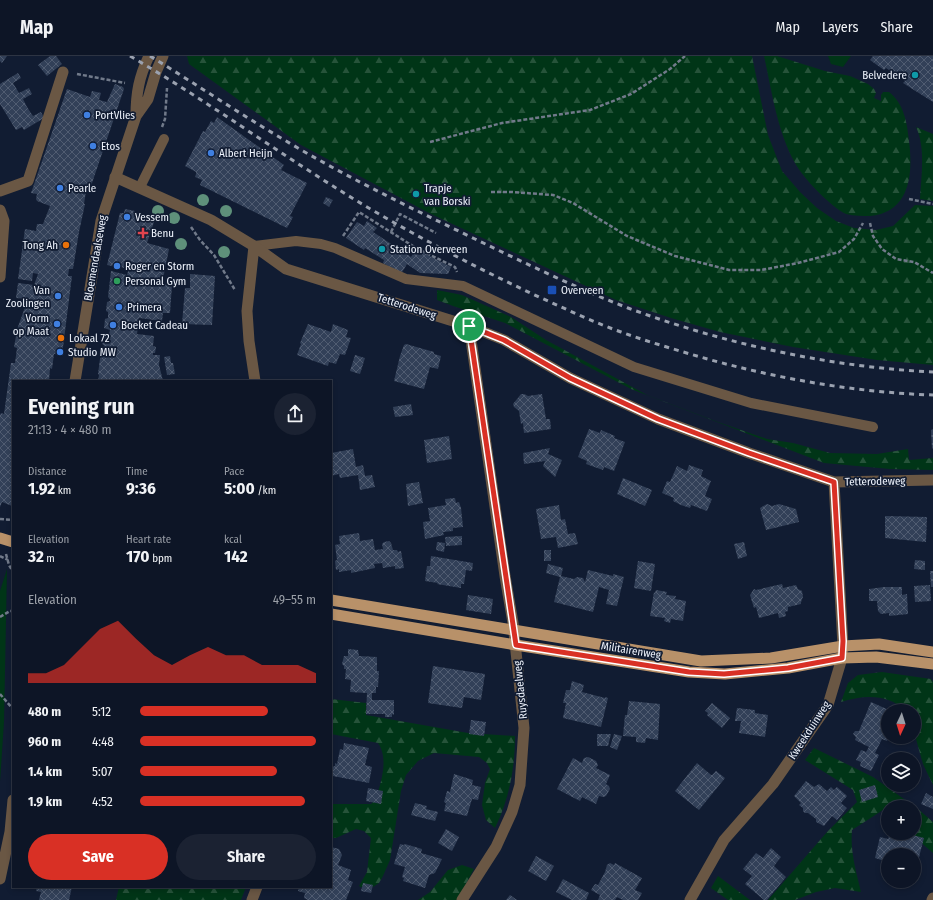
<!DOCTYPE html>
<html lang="en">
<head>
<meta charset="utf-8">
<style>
  :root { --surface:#0d1526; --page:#1b2232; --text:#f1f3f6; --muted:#9a9fa7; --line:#2d3443; --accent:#d93025 }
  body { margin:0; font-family:"Fira Sans Condensed",sans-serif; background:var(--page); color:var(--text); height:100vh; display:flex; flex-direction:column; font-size:15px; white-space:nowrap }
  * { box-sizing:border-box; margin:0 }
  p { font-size:13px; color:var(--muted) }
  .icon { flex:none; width:22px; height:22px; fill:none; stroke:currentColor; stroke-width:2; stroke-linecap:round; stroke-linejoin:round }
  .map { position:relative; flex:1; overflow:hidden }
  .panel { position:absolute; left:12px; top:324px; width:320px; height:508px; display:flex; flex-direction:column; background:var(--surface); border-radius:0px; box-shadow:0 2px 6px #0003,0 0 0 1px var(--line) }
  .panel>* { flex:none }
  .needle { width:26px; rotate:184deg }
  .fabs { position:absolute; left:881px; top:648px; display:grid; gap:8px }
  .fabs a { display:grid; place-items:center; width:40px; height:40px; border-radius:50%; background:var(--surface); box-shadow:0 2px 6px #0003,0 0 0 1px var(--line); font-size:20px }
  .pin { position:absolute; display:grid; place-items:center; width:34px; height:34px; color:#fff; margin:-17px; border:2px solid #fff; border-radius:50%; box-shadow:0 1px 4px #0007 }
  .round { display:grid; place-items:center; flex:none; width:42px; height:42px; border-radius:21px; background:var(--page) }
  .headline { display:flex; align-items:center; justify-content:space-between; height:68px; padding:0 16px }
  h1 { font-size:22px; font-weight:700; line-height:30px }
  .metrics { display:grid; grid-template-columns:repeat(3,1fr); gap:6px; height:68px; padding:4px 16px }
  .metrics div { display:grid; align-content:center }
  .metrics b { font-size:17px; font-weight:700 }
  .metrics small { font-size:11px; font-weight:400 }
  .metrics p { font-size:11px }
  .chart { height:112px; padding:8px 16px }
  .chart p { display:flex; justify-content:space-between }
  .chart svg { width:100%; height:72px; margin-top:4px; fill:var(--accent); opacity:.7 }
  .action { display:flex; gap:8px; margin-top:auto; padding:8px 16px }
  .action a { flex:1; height:46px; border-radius:24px; background:var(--accent); color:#fff; font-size:16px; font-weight:700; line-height:46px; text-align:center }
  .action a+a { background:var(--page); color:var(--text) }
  ul { padding:0 16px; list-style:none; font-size:13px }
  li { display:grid; grid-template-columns:64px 48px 1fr; align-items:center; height:30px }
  li i { height:10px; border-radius:5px; background:var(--accent) }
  header { display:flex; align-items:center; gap:24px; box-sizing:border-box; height:56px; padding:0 20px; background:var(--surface); border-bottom:1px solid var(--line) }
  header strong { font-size:19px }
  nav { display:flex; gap:22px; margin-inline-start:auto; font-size:14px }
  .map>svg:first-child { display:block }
  .grass { fill:#003517 }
  .forest { fill:url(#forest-firs) }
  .building { fill:url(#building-cross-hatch) }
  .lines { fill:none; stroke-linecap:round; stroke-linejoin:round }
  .path { stroke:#717a8a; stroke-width:2.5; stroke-dasharray:4 2; stroke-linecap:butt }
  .service { stroke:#6a5744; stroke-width:10 }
  .minor { stroke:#6a5744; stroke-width:11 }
  .tertiary { stroke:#6a5744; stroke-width:11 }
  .primary { stroke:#b89169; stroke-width:11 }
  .rail { stroke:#9ba2b0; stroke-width:3; stroke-dasharray:5 5; stroke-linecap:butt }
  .tree { fill:#5e907a }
  .route-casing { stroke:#fff; stroke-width:8 }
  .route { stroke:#d93025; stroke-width:5 }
  .culture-dot { fill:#0f9aa8; stroke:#111c32; stroke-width:1.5 }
  .shop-dot { fill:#3f7fe0; stroke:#111c32; stroke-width:1.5 }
  .health-dot { fill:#e0444e; stroke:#111c32; stroke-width:1.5 }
  .food-dot { fill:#e8710a; stroke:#111c32; stroke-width:1.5 }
  .leisure-dot { fill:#2e9e5b; stroke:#111c32; stroke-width:1.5 }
  .transit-dot { fill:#1a4fb4; stroke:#111c32; stroke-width:1.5 }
  .labels { text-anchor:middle; stroke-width:3.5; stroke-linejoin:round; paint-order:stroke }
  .poi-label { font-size:11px; fill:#eff4fd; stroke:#111c32; text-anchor:start }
  .street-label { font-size:11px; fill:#eff4fd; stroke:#111c32 }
</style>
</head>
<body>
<header>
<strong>Map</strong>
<nav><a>Map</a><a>Layers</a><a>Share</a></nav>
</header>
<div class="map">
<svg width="933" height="844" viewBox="0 0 933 844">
  <defs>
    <pattern id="forest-firs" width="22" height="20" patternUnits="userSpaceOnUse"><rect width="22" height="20" fill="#003517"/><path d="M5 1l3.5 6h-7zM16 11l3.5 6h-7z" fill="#26533a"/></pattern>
    <pattern id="building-cross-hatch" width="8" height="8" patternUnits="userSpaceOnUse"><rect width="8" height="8" fill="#324058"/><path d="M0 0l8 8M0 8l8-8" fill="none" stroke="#505c71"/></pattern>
  </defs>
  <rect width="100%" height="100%" fill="#111c32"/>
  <path class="grass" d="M828 0H851L843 11 831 8Z
    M7 513 4 666 0 726V535Z"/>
  <path class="forest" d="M187 0H752L768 79 782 115 800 136 817 152 836 165 854 172 876 174 893 170 915 149 933 150V309L877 304 793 291 720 276 671 262 616 244 431 158 301 89 189 8Z
    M764 0H777L825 15 850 20 868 28 874 33 876 37 874 42 881 45V39L883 36H889C904 48 907 66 909 85 913 116 911 156 870 160 863 160 854 160 846 158 831 151 803 122 795 107 777 75 772 36 764 0Z
    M916 71 933 78V145L920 143C921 121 926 92 916 71Z
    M437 234 462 239 511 261 546 284 647 339 718 366 767 383 793 387 830 397 877 398 908 393 909 404 933 402V414L890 413 824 407 631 333 505 267 453 250 437 244Z
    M882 616 931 623 933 626V729L923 708 914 676V655H905C889 637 862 639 841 646L848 627 858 619Z
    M331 643 366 647V659L468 677 515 680C515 713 509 743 495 772L486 764 482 749 485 727 490 713 487 707 479 701 434 697 418 705 406 719 401 735 390 804 383 820 379 827 373 831 363 832 359 830 367 816 371 782 364 775 356 773 336 782H331V748H371L376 743C381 726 389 703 378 687L331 678Z
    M814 692 873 721 918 753 933 766V797L910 777H914V751H888V758L883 754 852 774C850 795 856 815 861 836L835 832 816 836 795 844H768L827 776 857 746 853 734 805 704Z
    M462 809 474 813 457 844H418L430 836 448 814Z
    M718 820 750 844H728L711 832Z
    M119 831H246L241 844H116Z"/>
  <path class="building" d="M0 0H7L2 7 0 5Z
    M50 0H56L62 8 47 20 38 9Z
    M873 0H933V46L903 27 905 25 886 12 884 14 870 4Z
    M18 17 21 22 13 27 19 37 29 32 32 38 23 43 27 51 33 60 41 56 44 62 24 74 22 71 16 74 0 48V28Z
    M115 28 123 31 124 33 91 130H86L85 134 86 135 84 148H85L79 176 73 213H69L68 220H72L62 299 54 298 52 313 50 312 49 325H13V449L12 450 2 446 0 451V359L1 357 4 358 11 307H15L17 292 14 291 16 280 15 279 28 243 16 242 18 227 34 229 38 218 33 217 32 225 18 223 25 173 36 175 37 168H43L50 150 37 145 36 143 37 138 31 137 67 33 90 41 92 35 101 37 99 44 107 46Z
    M217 61 284 109 281 114 307 127 290 160 293 161 287 172 200 129 202 124 195 121 196 118V116L185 110 203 75 205 76 211 65 214 67Z
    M326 141 333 144 329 151 323 147Z
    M125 153 135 155 134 160 154 166 147 187 169 193 162 228 172 229 170 257H163L162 265 139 262 137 278 154 280 153 290 156 291 155 297H153V299H160L159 309 163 325H98L99 319 98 318 101 295 103 294 104 289 102 288 103 278H109L110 274 104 272 105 263 108 262V256L106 255 107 246 110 245V243L108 241 111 215 127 219 129 212 124 211V212L120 211V212L107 209 120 157H124Z
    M367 165 377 172 373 176 411 201 416 193 451 211 448 218 420 217 407 208 401 218 383 207 384 204 365 192 364 194 346 182 357 166 364 170Z
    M190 218 215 220 212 269 182 268 185 232H190Z
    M308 268 331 276 333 268 348 274 346 281 351 282 345 299 340 298 336 308 329 306 328 310 297 299 301 288 300 287Z
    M406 288 434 296V298L441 300 438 313 430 311 424 333 394 325 400 300 404 289Z
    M355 299 365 302 360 318 350 315Z
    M170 300 171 307H173L175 318 167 319 164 301Z
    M521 338H524L528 340 542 338 546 363H550L551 373 524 377 523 367 521 368 519 355 514 351 513 348Z
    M411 348 413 359 395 361 393 351Z
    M589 373 600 377 601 374 615 380 614 382 625 386 614 415 604 411 603 414 586 408 587 405 578 401Z
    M933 373V392L932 393 931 374Z
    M449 380 452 403 427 407 424 384Z
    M550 392 548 398 562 404 555 421 543 410 545 405 524 408 523 397Z
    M353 393 356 411 363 409 365 420 372 419 375 431 360 434 358 419 340 422 339 418 331 420V397Z
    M689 409 703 414 701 420 711 425 705 440 712 443 707 455 691 449 690 452 681 449 673 445 674 442 662 437 667 425 670 426 677 410 687 415Z
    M623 422 652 434 645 450 617 438Z
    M419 426 423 447 408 450 406 428Z
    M455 442 456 447 459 446 461 452 463 471 453 472V475L443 476 444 479 425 483 423 466 430 465 428 452 446 449 445 443Z
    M767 448 772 450 779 448 796 453 799 466 766 474 760 452Z
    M559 449 561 464 565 463 568 478 575 477 578 488 558 492 556 481 541 483 536 453Z
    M885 460 927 461 926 486 885 482Z
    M359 477 360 485 373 483 375 494 383 493 382 488 384 486 389 485 391 487 393 494H397L398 496 401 495 404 512 395 513V510L383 512 382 507 374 508 375 512 351 517V514L339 516V513L336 514 335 505 337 504 335 489 340 488 339 480Z
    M462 480V489L446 490 445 481Z
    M437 486 445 487 444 496 436 494Z
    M744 486 747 500 738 503 734 488Z
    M544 494H551V505H544Z
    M431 500 473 507 472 515 466 514 464 528H461V532L437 528 438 527 425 525 427 510H430Z
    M915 504 925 505V514L914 513Z
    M638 505 655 508 651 535 634 532Z
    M548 508 563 512 561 520 574 523 577 521 583 522 585 526 588 514 613 520V518L624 521 617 550 606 548 609 534 599 531 593 556 554 546 560 521 546 517Z
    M930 515H933V531H931Z
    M782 528 783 532 796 529 798 533 802 535 803 541 801 546V548L788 551V555L785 556 786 560 779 562 778 557 759 562 756 551 754 552 750 539 754 533 756 534Z
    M930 529 931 545 915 546 914 530Z
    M884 531H902V539L907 538 908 558 889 560V557L881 558 878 555 877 545H869V533Z
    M656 534 667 536 666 539 676 540 675 543 686 545 683 565 671 563 670 567 664 565 665 562 650 560 654 536 655 537Z
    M468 539 493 543 491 558 466 554Z
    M348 593 358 594 359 600 377 601V615H379L378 631H376V637H372V644H394V659L392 658V661H385V658H366L367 637 350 636 351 624 345 623 346 613H344V610L342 608 344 600H348Z
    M433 610 485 618 481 644 464 641 462 652 428 647Z
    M572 625 584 629 582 636 605 642V641L608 642 601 671 563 662 566 647H563L566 634H570Z
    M629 645 660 648 658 684 646 682 645 687 636 686V681L623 680 625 659H627Z
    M871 646 891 655H888L889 681 887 685 882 683 875 697 879 699 871 715 860 710 861 706 856 704 861 694 866 696 869 691 855 684 856 681 853 678 855 675H859Z
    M712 647 730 662 722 672 707 659 708 657 705 655Z
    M737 652 755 654V657L768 659 765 681 739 677 741 665H735Z
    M471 664 486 666 484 680 469 678Z
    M597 678H611L608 690H597Z
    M614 678 622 680 617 694 610 691Z
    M344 687 369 692 365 709 372 711 369 727 333 720V718L331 715 332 711 335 710V707L337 708 340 693 343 694Z
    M588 701 596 705 598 709 596 712 610 719 606 728 609 730 610 733 606 740 603 741 599 740 596 748 582 741 580 745 557 733 573 702 582 707 584 702Z
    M697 707 711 719H712L716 715 725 722 699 754 675 735Z
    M454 718 473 724 472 729 481 731 478 744 472 743 467 760 444 755 446 747 444 746 447 735 450 736Z
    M806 725 814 731 819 728 827 735 831 731 834 734 837 731 847 740 841 747 847 752 837 764 832 760 824 770 816 766V763L808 757H805L803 755V752L799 749 801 747 794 740Z
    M875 729 878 741 862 746 859 734Z
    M368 732 383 735 381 748 366 745Z
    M926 737 933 741V753L921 748Z
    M415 747 427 750 426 753 438 756 435 765 411 759Z
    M446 773 459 781 452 795 438 787Z
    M890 777H905L924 782 918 805 914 804V799H888V806L875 802 880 781 888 783Z
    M400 788 404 789 405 788 422 793 421 797 442 803 435 817 429 819 425 832 403 825 404 822 402 821 405 811 394 808Z
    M331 791 339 793 342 799 338 809 351 814 348 824 353 826 346 844H308L304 842 305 837 298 835 299 831H331Z
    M771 792 781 801 774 810 786 821 767 844H764L745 828 752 820 743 813 756 797 763 802Z
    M536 800 554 810 546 825 528 815Z
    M610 807 614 809 615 807 642 822 635 834 642 837 638 844H623L617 841 615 844H598L600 839 591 834 595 828 598 829 605 816 607 809Z
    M563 823 589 837 586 844H572L556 836Z
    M899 825 909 827 908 832 897 829Z
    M363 827 373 829 371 837 361 835Z
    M37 831H72L69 844H39L41 836 36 835Z
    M510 839 517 844H506Z"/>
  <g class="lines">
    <path class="path" d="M77 18 125 27
      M162 71 165 63 167 32
      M430 86 502 67 590 54 631 38 670 13 685 0
      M491 136H512L553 139 573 147 627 180 675 200 729 214H761L798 207 839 196 854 183 863 167
      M909 143 933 148
      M870 167 873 180 882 193 896 203 914 206 933 217
      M191 171 200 184 214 199 235 234
      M391 176 400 158 436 177
      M343 180 359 156 416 192 455 211 457 216
      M0 463 13 464
      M6 498 9 509 13 516
      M0 500 8 504
      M0 561 10 555H13
      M0 638 13 653"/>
    <path class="service" d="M140 131 164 83
      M254 190 296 185 321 188 335 192 406 223 463 230 634 311 751 347 873 371"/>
    <path class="minor" d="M115 121 211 164 254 190 286 213 469 270 504 284 570 322 658 363 749 397 834 426 933 424
      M0 135 28 125 63 16
      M0 154 4 165 0 221
      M254 190 247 255 249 285 255 325
      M252 844 257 831
      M462 844 496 791 512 756 520 729 524 672 513 567 505 520 469 270
      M690 844 724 784 773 728 828 649 842 602 843 590 834 426
      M932 844 933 842"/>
    <path class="tertiary" d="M136 60C136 37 139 21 149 0
      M75 325 101 165 136 60 148 43 156 16 163 0
      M0 823 10 776 13 744"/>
    <path class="primary" d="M0 482 13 486
      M331 544 701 605 771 602 843 590 879 588 933 596
      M331 558 516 589 689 616 725 618 788 612 842 602 876 601 933 608"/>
    <path class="rail" d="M130 0C209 46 284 101 362 148 419 182 479 213 539 241 566 253 593 266 621 276 640 283 660 289 680 295 762 320 847 336 933 339
      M150 0C194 27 237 56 281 82 344 120 409 151 475 183 525 207 576 232 628 252 725 288 830 311 933 316"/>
  </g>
  <g class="tree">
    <circle cx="203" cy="144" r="6"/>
    <circle cx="158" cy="155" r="6"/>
    <circle cx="226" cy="155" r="6"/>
    <circle cx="174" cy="162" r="6"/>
    <circle cx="181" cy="188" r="6"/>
    <circle cx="224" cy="196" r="6"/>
  </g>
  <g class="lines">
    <defs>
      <path id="route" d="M469 270 504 284 570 322 658 363 749 397 834 426 843 585 842 602 788 612 724 618 689 616 516 589Z"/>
    </defs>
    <use href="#route" class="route-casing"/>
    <use href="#route" class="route"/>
  </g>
  <g class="culture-dot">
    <circle cx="915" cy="19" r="4"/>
    <circle cx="416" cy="138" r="4"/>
    <circle cx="382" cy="193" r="4"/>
  </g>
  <g class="shop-dot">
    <circle cx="87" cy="59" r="4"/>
    <circle cx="93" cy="90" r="4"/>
    <circle cx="211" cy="97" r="4"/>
    <circle cx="60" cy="132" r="4"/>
    <circle cx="127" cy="161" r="4"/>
    <circle cx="117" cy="210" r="4"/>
    <circle cx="58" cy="240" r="4"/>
    <circle cx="119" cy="251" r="4"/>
    <circle cx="57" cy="268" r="4"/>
    <circle cx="113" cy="269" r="4"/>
    <circle cx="60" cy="296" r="4"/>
  </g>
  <path class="health-dot" d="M141 171h4v4h4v4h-4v4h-4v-4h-4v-4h4z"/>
  <g class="food-dot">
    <circle cx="66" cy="189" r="4"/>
    <circle cx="61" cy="282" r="4"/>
  </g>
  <circle class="leisure-dot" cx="117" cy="225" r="4"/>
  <rect class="transit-dot" x="547" y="229" width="10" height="10" rx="2"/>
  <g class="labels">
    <g class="poi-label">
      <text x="907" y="23" text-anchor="end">Belvedere</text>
      <text x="95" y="63">PortVlies</text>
      <text x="101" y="94">Etos</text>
      <text x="219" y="101">Albert Heijn</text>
      <text x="68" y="136">Pearle</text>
      <text x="424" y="136">Trapje<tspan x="424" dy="13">van Borski</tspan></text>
      <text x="135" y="165">Vessem</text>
      <text x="151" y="181">Benu</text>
      <text x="58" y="193" text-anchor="end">Tong Ah</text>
      <text x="390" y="197">Station Overveen</text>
      <text x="125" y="214">Roger en Storm</text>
      <text x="125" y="229">Personal Gym</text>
      <text x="50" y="238" text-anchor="end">Van<tspan x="50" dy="13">Zoolingen</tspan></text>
      <text x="561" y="238">Overveen</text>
      <text x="127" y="255">Primera</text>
      <text x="49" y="266" text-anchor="end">Vorm<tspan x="49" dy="13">op Maat</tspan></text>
      <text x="121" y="273">Boeket Cadeau</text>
      <text x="69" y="286">Lokaal 72</text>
      <text x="68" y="300">Studio MW</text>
    </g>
    <g class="street-label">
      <text transform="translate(95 202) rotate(-80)" y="4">Bloemendaalseweg</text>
      <text transform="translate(407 250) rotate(18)" y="4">Tetterodeweg</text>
      <text transform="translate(875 425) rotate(-1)" y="4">Tetterodeweg</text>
      <text transform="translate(631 594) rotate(9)" y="4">Militairenweg</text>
      <text transform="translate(520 634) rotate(-96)" y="4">Ruysdaelweg</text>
      <text transform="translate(809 674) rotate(-57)" y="4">Kweekduinweg</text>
    </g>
  </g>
</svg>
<div class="fabs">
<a><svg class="needle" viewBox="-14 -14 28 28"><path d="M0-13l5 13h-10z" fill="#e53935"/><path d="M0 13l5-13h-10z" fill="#9a9fa7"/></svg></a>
<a><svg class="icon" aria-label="layers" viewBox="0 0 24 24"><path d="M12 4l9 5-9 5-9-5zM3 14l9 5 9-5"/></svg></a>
<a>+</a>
<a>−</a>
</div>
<div class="pin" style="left:469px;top:270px;background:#1e9e55"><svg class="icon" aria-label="arrive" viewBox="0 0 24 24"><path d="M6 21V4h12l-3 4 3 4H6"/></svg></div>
<section class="panel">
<div class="headline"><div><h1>Evening run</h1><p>21:13 · 4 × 480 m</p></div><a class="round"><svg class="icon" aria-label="share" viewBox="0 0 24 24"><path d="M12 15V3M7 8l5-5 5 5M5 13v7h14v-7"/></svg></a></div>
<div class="metrics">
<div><p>Distance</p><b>1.92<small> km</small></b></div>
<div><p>Time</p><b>9:36</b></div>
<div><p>Pace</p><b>5:00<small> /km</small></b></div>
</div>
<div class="metrics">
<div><p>Elevation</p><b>32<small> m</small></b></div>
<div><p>Heart rate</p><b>170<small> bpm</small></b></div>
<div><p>kcal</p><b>142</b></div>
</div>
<div class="chart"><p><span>Elevation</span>49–55 m</p>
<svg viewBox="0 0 160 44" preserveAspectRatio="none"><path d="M0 44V38L10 38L20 33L30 22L40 11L50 6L60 17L70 27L80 33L90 27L100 22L110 27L120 27L130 33L140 33L150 33L160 38V44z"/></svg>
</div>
<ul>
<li><b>480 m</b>5:12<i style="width:73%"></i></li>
<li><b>960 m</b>4:48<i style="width:100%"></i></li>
<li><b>1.4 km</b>5:07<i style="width:78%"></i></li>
<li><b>1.9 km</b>4:52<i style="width:94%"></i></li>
</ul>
<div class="action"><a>Save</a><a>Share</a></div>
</section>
</div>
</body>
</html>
